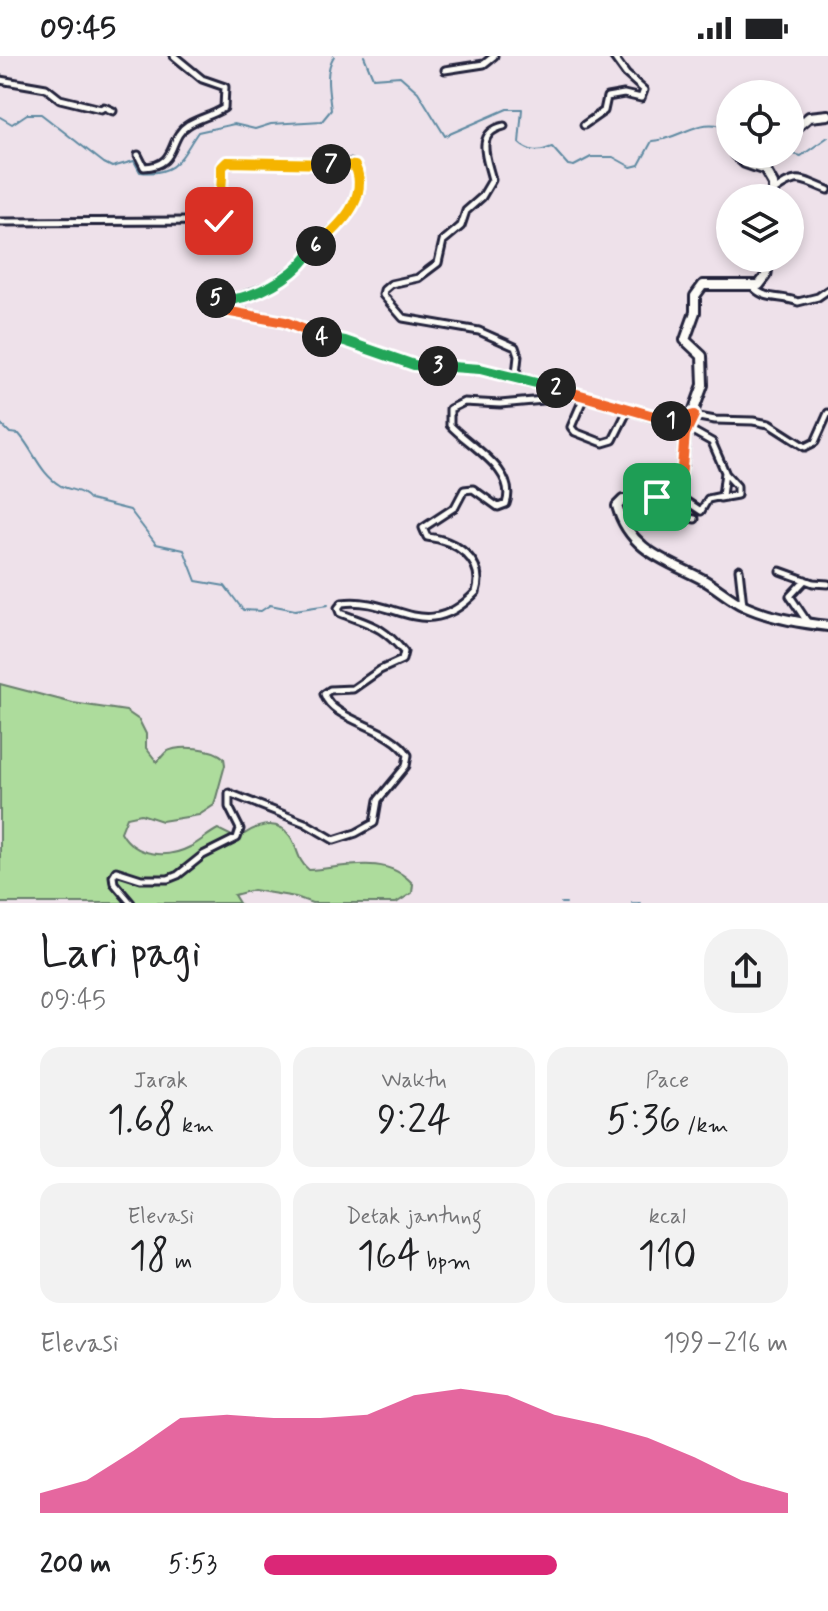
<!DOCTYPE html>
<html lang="id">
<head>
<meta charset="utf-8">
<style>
  :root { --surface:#fff; --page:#f2f2f2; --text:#202124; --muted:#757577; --accent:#db2777 }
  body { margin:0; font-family:Mynerve,sans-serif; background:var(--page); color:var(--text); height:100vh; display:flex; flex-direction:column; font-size:30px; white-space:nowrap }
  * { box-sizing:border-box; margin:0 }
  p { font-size:26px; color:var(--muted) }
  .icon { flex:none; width:44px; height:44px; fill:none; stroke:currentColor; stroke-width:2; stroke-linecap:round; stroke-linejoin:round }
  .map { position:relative; height:847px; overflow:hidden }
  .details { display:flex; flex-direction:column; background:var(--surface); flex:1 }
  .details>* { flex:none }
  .buttons { position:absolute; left:716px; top:24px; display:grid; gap:16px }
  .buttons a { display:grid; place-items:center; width:88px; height:88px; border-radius:50%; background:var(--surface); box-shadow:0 4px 12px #0003; font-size:40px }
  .pin { position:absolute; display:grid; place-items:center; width:68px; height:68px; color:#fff; margin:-34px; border-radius:16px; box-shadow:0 4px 12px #0006 }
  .km { position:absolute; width:40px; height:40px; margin:-20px; border-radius:50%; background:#222; color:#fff; font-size:22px; line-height:40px; text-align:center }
  .round { display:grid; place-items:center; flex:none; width:84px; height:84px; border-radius:32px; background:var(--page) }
  .overview { display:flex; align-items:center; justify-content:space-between; height:136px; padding:0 40px }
  h1 { font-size:44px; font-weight:600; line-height:60px }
  .metrics { display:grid; grid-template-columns:repeat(3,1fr); gap:12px; height:136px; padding:8px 40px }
  .metrics div { display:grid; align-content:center; border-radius:20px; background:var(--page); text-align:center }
  .metrics b { font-size:40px; font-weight:600 }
  .metrics small { font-size:22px; font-weight:400 }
  .metrics p { font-size:22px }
  .chart { height:224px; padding:16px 40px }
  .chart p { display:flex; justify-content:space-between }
  .chart svg { width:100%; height:144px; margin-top:8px; fill:var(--accent); opacity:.7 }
  ul { padding:0 40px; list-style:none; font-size:26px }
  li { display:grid; grid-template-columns:128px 96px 1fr; align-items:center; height:60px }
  li i { height:20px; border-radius:10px; background:var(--accent) }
  .status { display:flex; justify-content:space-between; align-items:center; height:56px; padding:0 40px; background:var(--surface); direction:ltr }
  .status svg { height:22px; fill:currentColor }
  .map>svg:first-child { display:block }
  .green { fill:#addc9c; stroke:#687f6c; stroke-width:2 }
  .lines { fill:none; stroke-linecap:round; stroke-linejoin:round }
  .stream { stroke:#5e8aa2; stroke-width:2 }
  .street-casing { stroke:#22223b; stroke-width:11 }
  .primary-casing { stroke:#22223b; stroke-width:14 }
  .street { stroke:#fdfcf7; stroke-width:5 }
  .primary { stroke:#fdfcf7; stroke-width:8 }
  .split-1-casing { stroke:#fff; stroke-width:16 }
  .split-2-casing { stroke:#fff; stroke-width:16 }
  .split-3-casing { stroke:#fff; stroke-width:16 }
  .split-4-casing { stroke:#fff; stroke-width:16 }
  .split-5-casing { stroke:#fff; stroke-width:16 }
  .split-6-casing { stroke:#fff; stroke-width:16 }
  .split-7-casing { stroke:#fff; stroke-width:16 }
  .split-8-casing { stroke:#fff; stroke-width:16 }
  .split-9-casing { stroke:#fff; stroke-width:16 }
  .split-1 { stroke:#f0652b; stroke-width:10 }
  .split-2 { stroke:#f0652b; stroke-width:10 }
  .split-3 { stroke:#22a559; stroke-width:10 }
  .split-4 { stroke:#22a559; stroke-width:10 }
  .split-5 { stroke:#f0652b; stroke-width:10 }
  .split-6 { stroke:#22a559; stroke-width:10 }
  .split-7 { stroke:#f5b400; stroke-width:10 }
  .split-8 { stroke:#f5b400; stroke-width:10 }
  .split-9 { stroke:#f5b400; stroke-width:10 }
</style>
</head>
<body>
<div class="status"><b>09:45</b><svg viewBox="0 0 49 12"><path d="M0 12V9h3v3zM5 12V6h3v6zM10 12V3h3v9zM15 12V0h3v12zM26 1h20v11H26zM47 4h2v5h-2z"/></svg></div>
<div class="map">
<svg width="828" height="847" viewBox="0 0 828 847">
  <rect width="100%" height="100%" fill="#eee1ea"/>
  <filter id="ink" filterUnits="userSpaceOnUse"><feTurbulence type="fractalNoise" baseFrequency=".0125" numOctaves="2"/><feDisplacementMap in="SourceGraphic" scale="16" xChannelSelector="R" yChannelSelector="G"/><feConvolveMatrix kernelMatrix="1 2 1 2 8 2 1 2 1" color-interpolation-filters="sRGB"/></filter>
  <g filter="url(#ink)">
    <path class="green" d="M0 628 73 647 126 655 139 664 146 678V692L157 706C160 703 163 699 166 696 180 688 213 692 224 702L225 709 214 749 199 759 162 765 141 758 127 761 121 776C135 801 167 803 190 791 200 786 208 778 218 773L238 783C252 771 276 760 290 780 298 791 297 805 309 814 344 812 386 797 413 828L412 837 396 847H312L296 841 253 834 234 839 239 847H0Z"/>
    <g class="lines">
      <path class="stream" d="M364 0 373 22 400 20 418 36 445 80 507 53H522L519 87C529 97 540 96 552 91L568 109 574 110 591 101H613L631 111 639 109 652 85C681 84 702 57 730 74
        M0 61 12 68 27 58H41L104 107 112 111 134 105 140 116C177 120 180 102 198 76L234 68 255 73 271 68 322 65 331 54C329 36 324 16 334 0
        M790 97 801 100 828 81
        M0 367 10 377 19 378C34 395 40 418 61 430 72 435 83 434 90 444L130 454 156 488 184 494 196 525 225 530 243 554 261 555 270 549 295 554 328 549
        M561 847H566
        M632 847H640"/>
      <defs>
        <path id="street" d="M445 14 484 8 494 0
          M0 24 46 32 60 43 101 53 104 51 113 55
          M584 69 604 55 607 41 624 38 641 42 644 34 626 18 613 0
          M504 70C473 77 488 105 492 124L482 141 466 155 461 170 443 185 438 207 418 222 391 228 384 234 383 239 403 262 479 275 515 291 518 300 516 318 521 322
          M138 99 144 111C179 110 167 82 188 69 199 62 212 60 224 52L225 31 202 23 174 0
          M774 135C800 116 803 125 828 134
          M0 166 191 165 213 167 221 163 222 111 227 106 350 107 355 110C373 146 333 172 312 193 306 200 302 207 296 212 289 218 280 219 276 227L227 246 216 242V251L292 268 325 283 345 285 414 309 480 313 552 330 567 337
          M753 231C766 245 781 239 798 246L818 241 828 234
          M584 341 571 371 575 376 603 387 613 384 629 352
          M668 433 701 455 708 443 722 440 725 416 712 386 687 372
          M661 438C663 457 678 461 695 463
          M720 442 737 439V430L725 417
          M739 513 743 549
          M780 515 813 527 828 528
          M805 524 790 540 808 567
          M131 847 114 827 113 820 116 815 141 823H168L178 819 203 799 237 782 240 773 229 751V737L305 767 334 784 356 777 374 767 378 744 406 710 408 699C391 670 333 666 324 638L330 634 353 633 380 614 402 604 404 596C382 569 370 569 340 557L338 552 342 547C396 540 425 590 476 536 486 504 455 484 427 481L423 472 455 451 464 434 473 433 498 451 506 448C518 414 469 390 450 369V353L464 346 500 348 544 344 568 338 596 343 663 365H674L688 359 715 364 753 365 769 368 805 391 815 386 828 357"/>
        <path id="primary" d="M790 77 809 61 828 59
          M735 98 745 107 765 114 773 128V142
          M769 202 766 220 759 229H703L695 240V256L685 284 702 300 703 329 685 378 681 422 652 444H623L617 450C630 495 666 504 702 523 717 531 729 543 744 550 770 562 800 567 828 570"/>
      </defs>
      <use href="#street" class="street-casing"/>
      <use href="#primary" class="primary-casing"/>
      <use href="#street" class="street"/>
      <use href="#primary" class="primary"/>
    </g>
  </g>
  <g class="lines" filter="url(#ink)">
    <defs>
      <path id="split-1" d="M657 441 681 422 685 378 694 359 671 365"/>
      <path id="split-2" d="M556 332 671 365"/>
      <path id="split-3" d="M438 310 480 313 556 332"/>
      <path id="split-4" d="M322 281 345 285 414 309 438 310"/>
      <path id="split-5" d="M216 242V251L220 254 285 266 322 281"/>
      <path id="split-6" d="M216 242C240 250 283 226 300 209 306 203 310 196 316 190"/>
      <path id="split-7" d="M316 190C339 171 370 142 355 110L331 108"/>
      <path id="split-8" d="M222 120V111L227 106 331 108"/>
      <path id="split-9" d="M219 165 222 120"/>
    </defs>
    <use href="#split-1" class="split-1-casing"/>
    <use href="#split-2" class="split-2-casing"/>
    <use href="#split-3" class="split-3-casing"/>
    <use href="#split-4" class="split-4-casing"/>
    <use href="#split-5" class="split-5-casing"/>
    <use href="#split-6" class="split-6-casing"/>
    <use href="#split-7" class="split-7-casing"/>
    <use href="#split-8" class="split-8-casing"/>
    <use href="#split-9" class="split-9-casing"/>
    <use href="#split-1" class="split-1"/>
    <use href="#split-2" class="split-2"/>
    <use href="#split-3" class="split-3"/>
    <use href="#split-4" class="split-4"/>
    <use href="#split-5" class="split-5"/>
    <use href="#split-6" class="split-6"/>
    <use href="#split-7" class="split-7"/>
    <use href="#split-8" class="split-8"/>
    <use href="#split-9" class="split-9"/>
  </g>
</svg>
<div class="buttons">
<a><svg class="icon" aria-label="locate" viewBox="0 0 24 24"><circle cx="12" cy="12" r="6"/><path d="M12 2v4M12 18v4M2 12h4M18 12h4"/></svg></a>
<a><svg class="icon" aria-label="layers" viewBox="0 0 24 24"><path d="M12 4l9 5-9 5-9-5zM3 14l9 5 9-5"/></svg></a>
</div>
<div class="pin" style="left:657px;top:441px;background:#1e9e55"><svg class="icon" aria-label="arrive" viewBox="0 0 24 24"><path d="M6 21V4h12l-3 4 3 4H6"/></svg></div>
<div class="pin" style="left:219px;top:165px;background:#d93025"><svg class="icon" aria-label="check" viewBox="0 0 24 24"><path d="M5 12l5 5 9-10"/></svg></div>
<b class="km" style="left:671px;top:365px">1</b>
<b class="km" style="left:556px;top:332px">2</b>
<b class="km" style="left:438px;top:310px">3</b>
<b class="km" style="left:322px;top:281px">4</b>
<b class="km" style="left:216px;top:242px">5</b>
<b class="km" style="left:316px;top:190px">6</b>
<b class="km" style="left:331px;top:108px">7</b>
</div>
<section class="details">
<div class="overview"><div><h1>Lari pagi</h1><p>09:45</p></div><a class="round"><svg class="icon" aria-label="share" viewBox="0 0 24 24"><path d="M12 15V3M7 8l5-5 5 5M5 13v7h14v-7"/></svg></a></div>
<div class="metrics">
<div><p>Jarak</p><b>1.68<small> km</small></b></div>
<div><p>Waktu</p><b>9:24</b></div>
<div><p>Pace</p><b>5:36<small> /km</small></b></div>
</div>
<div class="metrics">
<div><p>Elevasi</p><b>18<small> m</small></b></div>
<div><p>Detak jantung</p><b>164<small> bpm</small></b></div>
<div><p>kcal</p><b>110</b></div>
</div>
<div class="chart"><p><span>Elevasi</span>199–216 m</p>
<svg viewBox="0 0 160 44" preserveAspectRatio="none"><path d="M0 44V38L10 34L20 25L30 15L40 14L50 15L60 15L70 14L80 8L90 6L100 8L110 14L120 17L130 21L140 27L150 34L160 38V44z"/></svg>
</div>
<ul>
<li><b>200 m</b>5:53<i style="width:56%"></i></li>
</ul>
</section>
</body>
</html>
